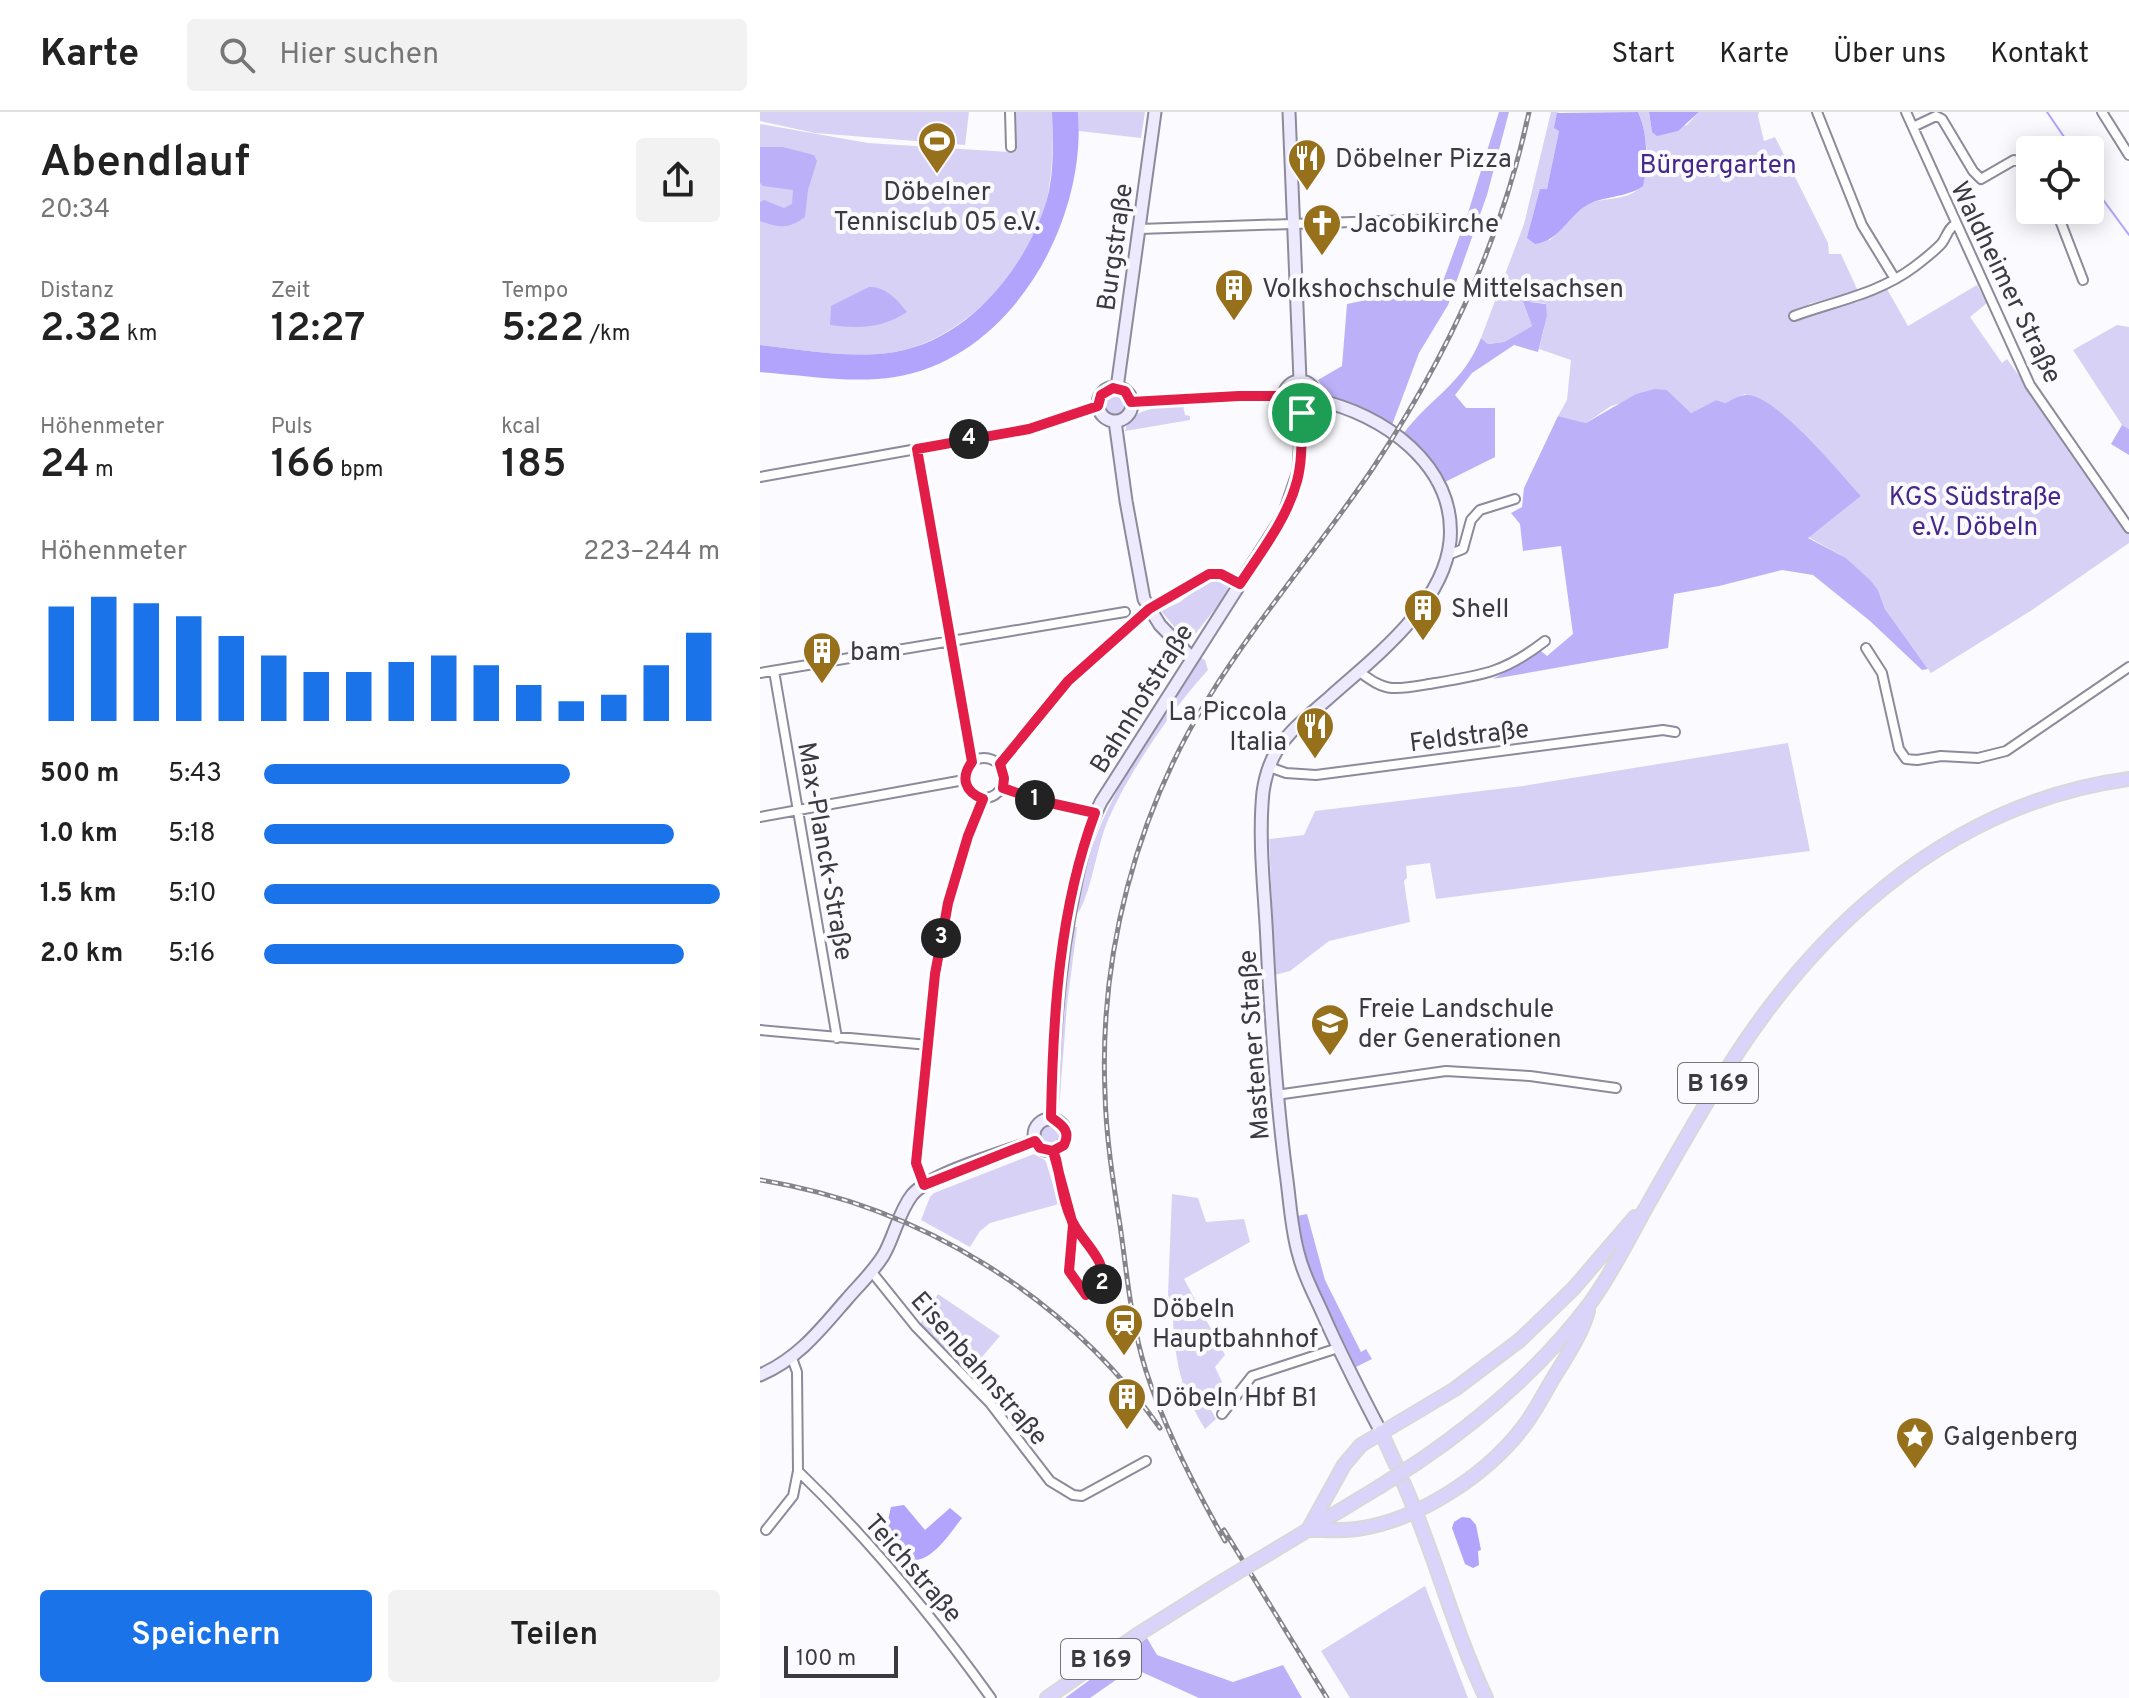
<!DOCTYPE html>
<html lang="de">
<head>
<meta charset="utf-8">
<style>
  :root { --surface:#fff; --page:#f2f2f2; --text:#222; --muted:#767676; --line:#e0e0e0; --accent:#1a73e8 }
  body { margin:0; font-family:Overpass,sans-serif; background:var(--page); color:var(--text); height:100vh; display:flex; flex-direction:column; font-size:30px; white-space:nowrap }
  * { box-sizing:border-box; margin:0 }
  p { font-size:26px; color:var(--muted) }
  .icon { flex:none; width:44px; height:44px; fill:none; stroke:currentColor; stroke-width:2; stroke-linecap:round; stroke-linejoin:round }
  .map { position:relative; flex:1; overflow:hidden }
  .panel { display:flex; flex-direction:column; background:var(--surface); width:760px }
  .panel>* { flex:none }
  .fabs { position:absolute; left:1256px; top:24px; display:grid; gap:16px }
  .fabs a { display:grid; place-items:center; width:88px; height:88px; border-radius:8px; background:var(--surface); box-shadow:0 4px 20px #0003; font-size:40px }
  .scale { position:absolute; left:24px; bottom:20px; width:114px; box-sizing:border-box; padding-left:8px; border:4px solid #3b3a41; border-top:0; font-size:22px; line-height:28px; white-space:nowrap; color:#3b3a41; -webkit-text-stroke:6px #fbfafe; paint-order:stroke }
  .pin { position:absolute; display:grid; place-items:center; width:68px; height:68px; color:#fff; margin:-34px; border:4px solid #fff; border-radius:50%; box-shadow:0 2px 8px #0007 }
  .km { position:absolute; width:40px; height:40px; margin:-20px; border-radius:50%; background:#222; color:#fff; font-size:22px; line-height:40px; text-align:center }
  .round { display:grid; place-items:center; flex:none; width:84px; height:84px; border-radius:8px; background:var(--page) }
  .overview { display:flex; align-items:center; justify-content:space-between; height:136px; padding:0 40px }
  h1 { font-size:44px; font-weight:600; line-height:60px }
  .stats { display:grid; grid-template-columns:repeat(3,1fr); gap:12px; height:136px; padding:8px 40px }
  .stats div { display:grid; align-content:center }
  .stats b { font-size:40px; font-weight:600 }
  .stats small { font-size:22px; font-weight:400 }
  .stats p { font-size:22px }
  .chart { height:224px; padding:16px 40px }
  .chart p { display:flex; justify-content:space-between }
  .chart svg { width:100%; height:144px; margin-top:8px; stroke:var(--accent); stroke-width:6 }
  .button { display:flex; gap:16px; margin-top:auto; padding:16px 40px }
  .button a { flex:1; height:92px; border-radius:8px; background:var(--accent); color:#fff; font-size:32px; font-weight:600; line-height:92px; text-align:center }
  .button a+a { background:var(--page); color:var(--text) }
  ul { padding:0 40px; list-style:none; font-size:26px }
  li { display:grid; grid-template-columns:128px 96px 1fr; align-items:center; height:60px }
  li i { height:20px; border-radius:10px; background:var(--accent) }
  header { display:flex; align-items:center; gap:48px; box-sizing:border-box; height:112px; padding:0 40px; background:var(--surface); border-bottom:2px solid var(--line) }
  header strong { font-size:38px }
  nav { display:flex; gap:44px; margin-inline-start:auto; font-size:28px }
  .search { width:560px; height:72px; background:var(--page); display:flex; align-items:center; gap:20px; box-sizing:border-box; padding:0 28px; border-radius:8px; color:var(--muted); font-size:30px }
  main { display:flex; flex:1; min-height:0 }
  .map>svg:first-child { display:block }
  .green { fill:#d7d2f5 }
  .forest { fill:#bcb1f8 }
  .water { fill:#b2a3fc }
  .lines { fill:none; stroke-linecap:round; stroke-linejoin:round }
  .stream { stroke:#b2a3fc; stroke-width:2 }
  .street-casing { stroke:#8d8a9c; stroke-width:12 }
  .secondary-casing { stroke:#8d8a9c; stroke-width:15 }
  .primary-casing { stroke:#d8d8d9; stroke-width:16 }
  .street { stroke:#fff; stroke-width:8 }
  .secondary { stroke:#edeafd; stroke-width:11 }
  .primary { stroke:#dad4fb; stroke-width:12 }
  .rail-casing { stroke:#85848a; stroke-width:5 }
  .rail { stroke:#fbfafe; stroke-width:2; stroke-dasharray:6; stroke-linecap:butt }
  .primary-bridge-casing { stroke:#d8d8d9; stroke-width:16; stroke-linecap:butt }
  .primary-bridge { stroke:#dad4fb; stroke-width:12 }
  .route-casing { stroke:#fff; stroke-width:16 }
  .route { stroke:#e11d48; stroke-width:10 }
  .labels { text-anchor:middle; stroke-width:8; stroke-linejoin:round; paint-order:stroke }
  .shield { fill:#fbfafe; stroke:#75747a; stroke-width:2 }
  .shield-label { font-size:24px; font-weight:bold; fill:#3b3a41 }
  .poi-label { font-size:26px; fill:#3b3a41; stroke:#fbfafe; text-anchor:start }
  .park-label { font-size:26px; fill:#46278c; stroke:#fbfafe }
  .street-label { font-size:26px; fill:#3b3a41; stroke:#fbfafe }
</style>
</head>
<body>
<header>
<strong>Karte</strong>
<div class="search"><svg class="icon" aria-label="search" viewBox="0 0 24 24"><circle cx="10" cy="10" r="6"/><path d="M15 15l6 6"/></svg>Hier suchen</div>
<nav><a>Start</a><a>Karte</a><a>Über uns</a><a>Kontakt</a></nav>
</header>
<main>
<section class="panel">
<div class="overview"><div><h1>Abendlauf</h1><p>20:34</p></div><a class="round"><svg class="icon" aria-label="share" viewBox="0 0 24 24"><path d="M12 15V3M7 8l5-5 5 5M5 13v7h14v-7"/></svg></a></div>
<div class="stats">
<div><p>Distanz</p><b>2.32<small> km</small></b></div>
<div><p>Zeit</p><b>12:27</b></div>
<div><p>Tempo</p><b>5:22<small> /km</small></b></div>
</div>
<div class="stats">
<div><p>Höhenmeter</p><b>24<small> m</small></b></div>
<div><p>Puls</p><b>166<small> bpm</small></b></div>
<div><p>kcal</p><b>185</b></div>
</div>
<div class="chart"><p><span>Höhenmeter</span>223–244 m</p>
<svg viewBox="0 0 160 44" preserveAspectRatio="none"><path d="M5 44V9M15 44V6M25 44V8M35 44V12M45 44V18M55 44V24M65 44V29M75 44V29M85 44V26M95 44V24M105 44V27M115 44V33M125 44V38M135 44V36M145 44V27M155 44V17"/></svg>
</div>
<ul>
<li><b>500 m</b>5:43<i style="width:67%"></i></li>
<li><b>1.0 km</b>5:18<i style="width:90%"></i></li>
<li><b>1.5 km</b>5:10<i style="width:100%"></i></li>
<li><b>2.0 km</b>5:16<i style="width:92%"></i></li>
</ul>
<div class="button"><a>Speichern</a><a>Teilen</a></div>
</section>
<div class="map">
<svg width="1369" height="1586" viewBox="0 0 1369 1586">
  <rect width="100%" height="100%" fill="#fbfafe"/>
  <path class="green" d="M0 0H209L205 33 55 21 0 9Z
    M254 0H292C293 32 293 61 286 92 271 157 202 228 135 240 91 247 44 238 0 233V12L108 31 249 40 254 27Z
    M318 0H385L381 26 319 19Z
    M791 0H799L797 1 799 19 787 77 789 129C800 119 818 96 830 91 844 86 860 88 873 81 894 69 887 19 878 0H889L892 20 927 13 939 0H999L998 4 1004 29 1015 25 1068 131 1069 142H1081L1098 179 1048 192 1055 199 1098 190 1127 177 1148 214 1217 173 1227 191 1210 205 1242 251 1247 247 1327 357 1369 422V431L1275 496 1171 561 1125 497 1118 478 1086 446 1048 425 1101 384 985 282 965 291 956 288 931 301 907 278 851 294 826 311 798 304 807 288 811 248 779 237 787 204 785 191 770 190 764 171 739 182H760L772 214 744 230 728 232 721 226 764 112Z
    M1357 213 1369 215V317L1362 313 1313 238Z
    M530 285a10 10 0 1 1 20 0a10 10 0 1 1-20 0Z
    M344 293a11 11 0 1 1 22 0a11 11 0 1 1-22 0Z
    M423 293 425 303 430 304V308L365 319C371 294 402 296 423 293Z
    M449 467 465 469 469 474 463 487 436 521 432 524 418 519 401 499 420 490Z
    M441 546 445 548 448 558C412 597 366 664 346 713 337 736 330 784 318 801 326 704 391 625 441 546Z
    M1028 631 1050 739 676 787 670 751 646 754 647 766 644 769 650 810 569 829 530 859 515 863 509 727 544 723 555 699 763 674Z
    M314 815H317L307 893 299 997 300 907 307 850Z
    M280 1023a11 11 0 1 1 22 0a11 11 0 1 1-22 0Z
    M274 1042 285 1048 287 1053 299 1092 230 1111 220 1119 210 1135 161 1108 170 1085 174 1081Z
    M412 1082 438 1086 446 1110 484 1107 490 1130 424 1167 465 1243 455 1255 463 1272 446 1289 456 1307 445 1317C428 1288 419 1268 415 1233 412 1216 415 1199 408 1183Z
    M178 1182 240 1224 209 1260 160 1212Z
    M665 1474 708 1586H590L561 1539Z"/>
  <path class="forest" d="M739 0H749L727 83 688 193 659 241 632 313 566 281 558 268 582 254 587 192 682 172 708 101Z
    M0 35H23L54 43 57 49 48 78 45 105C29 117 19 116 0 109V90L4 88 24 96 32 92 33 78 3 74 0 71Z
    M764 171 770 190 786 192 787 204 778 240 754 233 712 261 695 283 706 296H735V345L683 371 663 340 643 322C671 285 703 272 721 226L728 232 744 230 772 214 760 182Z
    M109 175C125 174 138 188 147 200 123 216 99 217 70 213L71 194Z
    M895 277 907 278 931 301 956 288 965 291C972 288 980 282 988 283 1018 285 1079 360 1101 384L1048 426 1086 446 1110 468 1118 478 1125 497 1168 557 1162 558 1110 509 1053 463 1022 458 959 474 914 482 908 536 733 567 781 539 787 544 813 522 801 434 763 439 760 412 751 401 762 395 764 376 798 304 826 311 876 282Z
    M1362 313 1369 317V343L1351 332Z
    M547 1102 565 1168 601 1240 606 1237 612 1247 596 1255 555 1170 543 1138 537 1104Z
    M387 1526 397 1543 473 1570 523 1553 542 1586H439L373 1556 330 1586H305Z"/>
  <path class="water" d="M292 0H318C327 111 251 246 135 265 91 272 44 263 0 260V233C44 238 91 247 135 240 206 228 261 162 284 97 295 66 293 32 292 0Z
    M878 0C888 22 888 51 883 74 865 87 841 83 824 95 807 107 798 129 775 132L767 126 780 77H787L799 19 794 16 797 1Z
    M889 0H939L918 19 897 24 892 20Z
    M144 1393 165 1418 190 1396 202 1406C189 1422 171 1453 147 1448L126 1417 131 1395Z
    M702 1405 710 1406 716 1413 721 1438 718 1439 719 1453 713 1456 705 1452 692 1416 694 1410Z"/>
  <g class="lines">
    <path class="stream" d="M1287 0 1313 38
      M1330 70 1369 123"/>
    <defs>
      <path id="street" d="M250 0 251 35
        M1057 0 1102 113 1135 167
        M1146 0 1270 273 1369 416
        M1342 0 1369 43
        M1153 15 1176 4 1182 7 1213 59 1221 67 1254 48 1264 51 1270 58
        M1296 98 1323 168
        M379 117 682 107
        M1034 204C1075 189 1118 182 1154 155 1163 148 1174 140 1182 131 1187 124 1188 116 1196 112
        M157 337 212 650
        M0 365 269 317 338 294
        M688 443 703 437 711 408 720 398 755 387
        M1106 536 1122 561 1139 637 1146 647 1157 648 1181 644 1218 646 1246 639 1369 555
        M14 559 77 926
        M598 559C608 566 619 575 632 576 645 577 662 573 675 571 724 563 745 560 785 529
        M0 561 365 500
        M204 666a20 20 0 1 1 40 0a20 20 0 1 1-40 0Z
        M240 652 308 569 389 497 449 462H461L480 472
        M509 655 526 661 556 663 903 618 915 620
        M243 676 277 688 335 701
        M0 705 204 668
        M0 918 169 933
        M516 983 686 959 770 964 856 976
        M293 1039C301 1063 303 1090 314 1113 323 1133 349 1148 342 1173L326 1183 309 1159 313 1113
        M164 1073 156 1051 175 862 183 819 188 791 208 724 223 687
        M111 1159 156 1215 230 1291 290 1369 313 1383 322 1384 386 1349
        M32 1246 37 1260 38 1359C110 1428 173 1505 231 1586
        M462 1302 492 1264 578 1236
        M6 1418 33 1384 38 1359"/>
      <path id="secondary" d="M529 0 540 268
        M524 285a16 16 0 1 1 32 0a16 16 0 1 1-32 0Z
        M338 292a17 17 0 1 1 34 0a17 17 0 1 1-34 0Z
        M357 276 395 0
        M556 288C623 301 697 354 690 429 684 492 616 544 571 584 552 601 529 618 516 640 509 652 505 666 503 680 498 730 505 782 507 831 511 908 516 984 526 1061 530 1088 531 1118 539 1144 544 1164 554 1182 562 1200 580 1241 600 1280 621 1320
        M371 290 479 284H524
        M355 309 366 389 384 487 400 513 431 545
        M274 1023a16 16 0 1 1 32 0a16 16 0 1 1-32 0Z
        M291 1007C293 930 298 855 314 779 320 748 327 718 341 690L524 403 539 359 542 301
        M0 1263C38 1247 61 1217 87 1187 99 1173 113 1160 123 1144 134 1126 138 1101 152 1083 170 1061 246 1040 275 1029"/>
      <path id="primary" d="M621 1320 636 1353
        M658 1350C724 1305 783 1254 831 1190 851 1162 867 1131 883 1101 906 1060 929 1020 953 980 1045 824 1183 692 1369 667
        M643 1370C675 1441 693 1516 726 1586
        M548 1418 584 1353 601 1333 695 1277 760 1228 813 1177 875 1105
        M548 1418C564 1418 581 1419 597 1417 661 1408 733 1359 769 1307 777 1295 784 1282 791 1270 804 1248 821 1224 828 1199
        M533 1427 619 1375
        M287 1586 377 1523 463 1469"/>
    </defs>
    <use href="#street" class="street-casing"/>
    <use href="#secondary" class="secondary-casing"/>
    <use href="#primary" class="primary-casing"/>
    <use href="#street" class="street"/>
    <use href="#secondary" class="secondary"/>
    <use href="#primary" class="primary"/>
    <defs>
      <path id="rail" d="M0 1068C160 1094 306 1184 400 1316
        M464 1418 567 1586
        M465 1429C435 1376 405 1318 386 1259 371 1212 367 1162 360 1113 353 1069 346 1025 345 981 339 843 376 702 449 585 498 506 560 434 613 356 685 248 742 128 769 0"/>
    </defs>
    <use href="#rail" class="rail-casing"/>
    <use href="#rail" class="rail"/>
    <defs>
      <path id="primary-bridge" d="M619 1375 658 1350
        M463 1469 533 1427"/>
    </defs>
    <use href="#primary-bridge" class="primary-bridge-casing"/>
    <use href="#primary-bridge" class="primary-bridge"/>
  </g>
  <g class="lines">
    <defs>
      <path id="route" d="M542 301C541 324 543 347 537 369 527 407 501 440 480 472L461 462H449L389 497 308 569 240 652 244 666 243 676 277 688 335 701C299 797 293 903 291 1005 299 1012 312 1017 304 1033L293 1039 296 1047C301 1069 304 1097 316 1116 327 1134 348 1151 342 1173L326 1183 309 1159 313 1113 293 1039 280 1036 275 1029 164 1073 156 1051 175 862 183 819 188 791 208 724 223 687C205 680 200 666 212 650L157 337 269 317 338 294 341 283 353 276 365 279 371 290 479 284H524L531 299 542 301"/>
    </defs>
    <use href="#route" class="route-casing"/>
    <use href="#route" class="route"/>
  </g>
  <defs>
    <symbol id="stadium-pin" viewBox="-11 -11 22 30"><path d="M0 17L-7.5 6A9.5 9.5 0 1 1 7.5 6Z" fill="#97701b" stroke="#fbfafe"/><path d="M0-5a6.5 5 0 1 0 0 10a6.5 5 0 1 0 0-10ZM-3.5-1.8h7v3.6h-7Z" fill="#fff"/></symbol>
    <symbol id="restaurant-pin" viewBox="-11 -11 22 30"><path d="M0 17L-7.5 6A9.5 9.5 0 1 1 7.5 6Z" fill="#97701b" stroke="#fbfafe"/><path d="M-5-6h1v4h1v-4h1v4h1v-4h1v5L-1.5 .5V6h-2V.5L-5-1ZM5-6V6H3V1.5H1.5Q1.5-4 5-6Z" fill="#fff"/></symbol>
    <symbol id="church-pin" viewBox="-11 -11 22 30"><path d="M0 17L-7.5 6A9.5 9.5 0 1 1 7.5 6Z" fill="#97701b" stroke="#fbfafe"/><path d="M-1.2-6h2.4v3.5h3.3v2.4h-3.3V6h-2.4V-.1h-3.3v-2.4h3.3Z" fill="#fff"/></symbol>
    <symbol id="building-pin" viewBox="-11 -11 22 30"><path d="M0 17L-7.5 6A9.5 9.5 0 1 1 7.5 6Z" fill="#97701b" stroke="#fbfafe"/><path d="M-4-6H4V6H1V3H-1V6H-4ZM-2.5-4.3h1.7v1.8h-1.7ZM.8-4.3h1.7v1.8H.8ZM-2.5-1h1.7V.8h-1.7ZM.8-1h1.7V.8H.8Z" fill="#fff"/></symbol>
    <symbol id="school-pin" viewBox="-11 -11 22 30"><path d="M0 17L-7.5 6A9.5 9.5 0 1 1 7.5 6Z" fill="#97701b" stroke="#fbfafe"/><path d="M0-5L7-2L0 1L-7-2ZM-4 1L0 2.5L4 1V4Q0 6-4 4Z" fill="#fff"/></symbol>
    <symbol id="station-pin" viewBox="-11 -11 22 30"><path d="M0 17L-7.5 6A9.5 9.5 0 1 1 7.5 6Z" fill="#97701b" stroke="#fbfafe"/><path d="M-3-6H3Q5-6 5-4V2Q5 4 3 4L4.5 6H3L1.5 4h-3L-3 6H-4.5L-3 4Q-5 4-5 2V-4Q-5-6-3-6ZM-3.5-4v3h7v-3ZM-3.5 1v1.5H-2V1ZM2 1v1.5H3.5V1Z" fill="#fff"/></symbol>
    <symbol id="sight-pin" viewBox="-11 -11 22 30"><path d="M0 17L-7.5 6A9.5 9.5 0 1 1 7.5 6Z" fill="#97701b" stroke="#fbfafe"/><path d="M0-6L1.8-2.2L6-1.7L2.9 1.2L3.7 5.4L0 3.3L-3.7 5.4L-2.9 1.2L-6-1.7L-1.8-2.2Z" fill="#fff"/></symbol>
  </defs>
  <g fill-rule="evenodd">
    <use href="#stadium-pin" x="155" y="7" width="44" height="60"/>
    <use href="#restaurant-pin" x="525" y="24" width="44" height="60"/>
    <use href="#church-pin" x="540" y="89" width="44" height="60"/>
    <use href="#building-pin" x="452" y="154" width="44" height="60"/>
    <use href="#building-pin" x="641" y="474" width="44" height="60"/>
    <use href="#building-pin" x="40" y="517" width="44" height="60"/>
    <use href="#restaurant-pin" x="533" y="592" width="44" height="60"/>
    <use href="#school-pin" x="548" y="889" width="44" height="60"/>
    <use href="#station-pin" x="342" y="1189" width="44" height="60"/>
    <use href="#building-pin" x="345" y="1263" width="44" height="60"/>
    <use href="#sight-pin" x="1133" y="1302" width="44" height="60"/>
  </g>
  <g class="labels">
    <g class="shield">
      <rect x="918" y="951" width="80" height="40" rx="6"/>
      <rect x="301" y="1527" width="80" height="40" rx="6"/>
    </g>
    <g class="shield-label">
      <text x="958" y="979">B 169</text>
      <text x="341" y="1555">B 169</text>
    </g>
    <g class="poi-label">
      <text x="575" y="55">Döbelner Pizza</text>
      <text x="177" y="88" text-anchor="middle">Döbelner<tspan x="177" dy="30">Tennisclub 05 e.V.</tspan></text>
      <text x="590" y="120">Jacobikirche</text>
      <text x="502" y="185">Volkshochschule Mittelsachsen</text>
      <text x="691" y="505">Shell</text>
      <text x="90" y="548">bam</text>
      <text x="527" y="608" text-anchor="end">La Piccola<tspan x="527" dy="30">Italia</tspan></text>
      <text x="598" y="905">Freie Landschule<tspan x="598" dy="30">der Generationen</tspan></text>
      <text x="392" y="1205">Döbeln<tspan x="392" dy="30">Hauptbahnhof</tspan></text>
      <text x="395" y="1294">Döbeln Hbf B1</text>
      <text x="1183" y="1333">Galgenberg</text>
    </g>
    <g class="park-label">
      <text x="958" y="61">Bürgergarten</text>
      <text x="1215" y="393">KGS Südstraße<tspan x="1215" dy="30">e.V. Döbeln</tspan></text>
    </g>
    <g class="street-label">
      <text transform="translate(354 135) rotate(-82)" y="9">Burgstraße</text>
      <text transform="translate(1247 170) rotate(64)" y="9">Waldheimer Straße</text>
      <text transform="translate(381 586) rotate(-58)" y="9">Bahnhofstraße</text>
      <text transform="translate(709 623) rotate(-7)" y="9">Feldstraße</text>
      <text transform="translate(66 739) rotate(80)" y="9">Max-Planck-Straße</text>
      <text transform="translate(493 933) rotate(-94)" y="9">Mastener Straße</text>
      <text transform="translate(220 1256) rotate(49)" y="9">Eisenbahnstraße</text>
      <text transform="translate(154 1456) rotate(49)" y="9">Teichstraße</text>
    </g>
  </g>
</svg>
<div class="fabs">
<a><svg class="icon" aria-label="locate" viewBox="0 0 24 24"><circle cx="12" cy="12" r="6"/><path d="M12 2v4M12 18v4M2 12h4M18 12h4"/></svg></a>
</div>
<div class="scale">100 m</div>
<div class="pin" style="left:542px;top:301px;background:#1e9e55"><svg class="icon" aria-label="arrive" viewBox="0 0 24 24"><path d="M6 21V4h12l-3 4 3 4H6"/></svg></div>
<b class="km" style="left:275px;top:688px">1</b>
<b class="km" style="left:342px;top:1172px">2</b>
<b class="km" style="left:181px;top:826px">3</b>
<b class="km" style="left:209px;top:327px">4</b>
</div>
</main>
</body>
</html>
